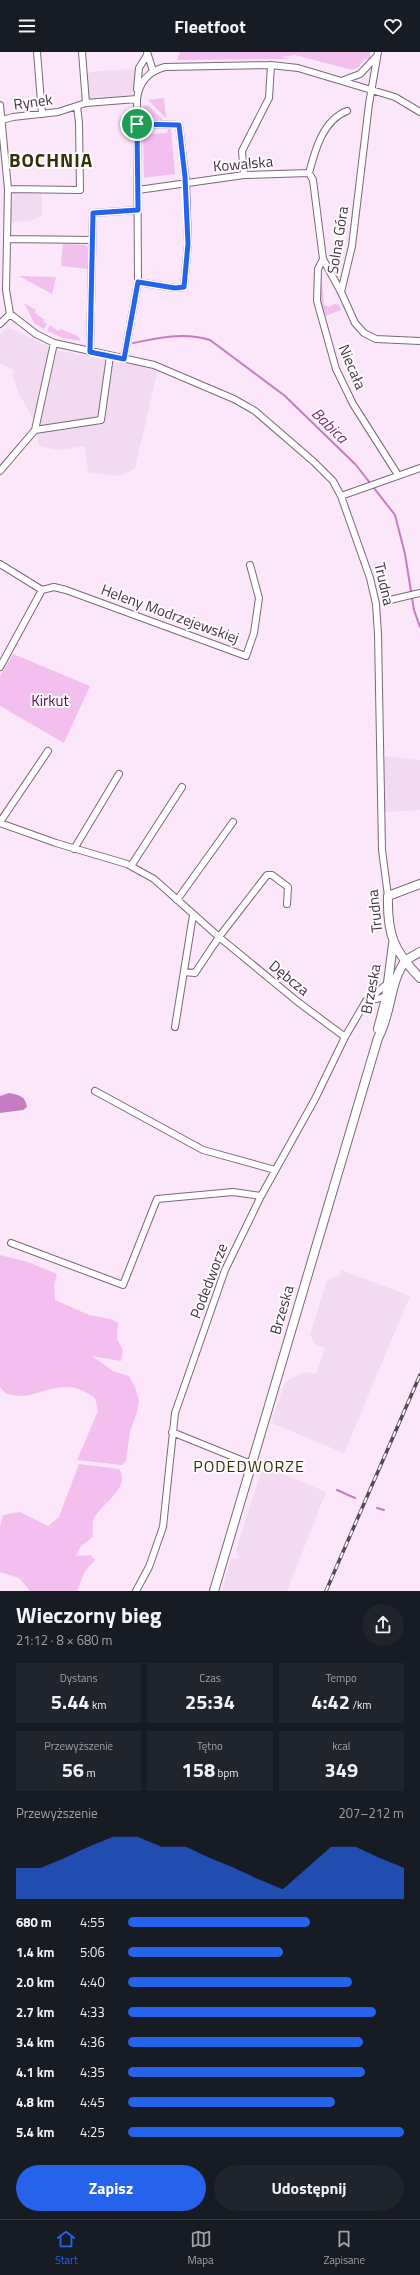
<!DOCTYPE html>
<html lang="pl">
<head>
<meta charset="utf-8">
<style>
  :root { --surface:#171b24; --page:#20242c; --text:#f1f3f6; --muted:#9ea1a6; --line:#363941; --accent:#2563eb }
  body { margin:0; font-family:"Titillium Web",sans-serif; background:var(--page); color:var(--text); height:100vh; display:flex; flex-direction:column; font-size:15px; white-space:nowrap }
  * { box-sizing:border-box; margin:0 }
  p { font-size:13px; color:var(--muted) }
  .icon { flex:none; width:22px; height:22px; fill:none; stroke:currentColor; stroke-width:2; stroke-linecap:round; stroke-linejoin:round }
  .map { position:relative; height:1539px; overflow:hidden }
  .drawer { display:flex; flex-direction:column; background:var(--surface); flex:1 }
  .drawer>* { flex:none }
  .pin { position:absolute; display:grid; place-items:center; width:34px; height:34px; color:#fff; margin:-17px; border:2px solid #fff; border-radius:50%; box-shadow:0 1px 4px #0007 }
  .round { display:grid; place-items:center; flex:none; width:42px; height:42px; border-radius:21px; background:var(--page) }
  .headline { display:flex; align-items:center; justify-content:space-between; height:68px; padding:0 16px }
  h1 { font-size:22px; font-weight:700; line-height:30px }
  .stats { display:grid; grid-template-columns:repeat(3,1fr); gap:6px; height:68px; padding:4px 16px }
  .stats div { display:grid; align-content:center; border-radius:0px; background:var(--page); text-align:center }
  .stats b { font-size:20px; font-weight:700 }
  .stats small { font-size:11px; font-weight:400 }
  .stats p { font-size:11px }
  .chart { height:112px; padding:8px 16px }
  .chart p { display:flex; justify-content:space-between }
  .chart svg { width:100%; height:72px; margin-top:4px; fill:var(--accent); opacity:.7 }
  .action { display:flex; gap:8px; margin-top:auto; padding:8px 16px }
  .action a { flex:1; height:46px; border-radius:24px; background:var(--accent); color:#fff; font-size:16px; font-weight:700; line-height:46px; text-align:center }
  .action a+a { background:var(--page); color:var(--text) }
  ul { padding:0 16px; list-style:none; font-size:13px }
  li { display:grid; grid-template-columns:64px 48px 1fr; align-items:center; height:30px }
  li i { height:10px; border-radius:5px; background:var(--accent) }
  header { display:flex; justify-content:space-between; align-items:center; height:52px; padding:0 16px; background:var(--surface); font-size:18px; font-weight:700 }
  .tab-bar { display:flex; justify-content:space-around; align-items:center; height:56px; border-top:1px solid var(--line); background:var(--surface); font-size:11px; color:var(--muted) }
  .tab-bar a { display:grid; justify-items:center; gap:2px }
  .tab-bar .active { color:var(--accent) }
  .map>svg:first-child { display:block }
  .built { fill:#f3d9f1 }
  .green { fill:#f2bfee }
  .water { fill:#c67cc3 }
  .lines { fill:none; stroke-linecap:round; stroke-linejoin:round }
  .stream { stroke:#c67cc3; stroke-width:2 }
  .minor-casing { stroke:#7a6878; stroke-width:8 }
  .major-casing { stroke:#7a6878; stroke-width:10 }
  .minor { stroke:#fff; stroke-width:6 }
  .major { stroke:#fff; stroke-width:8 }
  .rail-casing { stroke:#544b53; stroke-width:3.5 }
  .rail { stroke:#fefafe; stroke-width:2; stroke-dasharray:6; stroke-linecap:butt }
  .route-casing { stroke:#fff; stroke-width:8 }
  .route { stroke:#2563eb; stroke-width:5 }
  .labels { text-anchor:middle; stroke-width:4; stroke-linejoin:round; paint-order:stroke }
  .street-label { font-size:15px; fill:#3f373e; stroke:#fefafe }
  .park-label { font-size:15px; fill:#520e51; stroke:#fefafe }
  .water-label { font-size:16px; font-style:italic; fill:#852c83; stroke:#fefafe }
  .neighbourhood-label { font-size:16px; letter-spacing:1px; fill:#303309; stroke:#fefafe }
  .district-label { font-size:19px; font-weight:bold; letter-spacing:1px; fill:#303309; stroke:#fefafe }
</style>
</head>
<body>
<header><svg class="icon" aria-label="menu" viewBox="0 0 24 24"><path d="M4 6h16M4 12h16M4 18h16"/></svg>Fleetfoot<svg class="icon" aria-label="heart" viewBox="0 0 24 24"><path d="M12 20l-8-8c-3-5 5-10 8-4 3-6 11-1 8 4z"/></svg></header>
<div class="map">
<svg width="420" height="1539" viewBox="0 0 420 1539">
  <rect width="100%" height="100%" fill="#fbe7f9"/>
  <path class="built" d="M136 17 134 45 87 49V20Z
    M14 141 42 142V164L29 169 10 170Z
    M5 277H12L56 298 158 317 135 416 120 424 88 420 85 394 58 398 39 394 34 368 19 342 13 324 14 318 0 311V283Z
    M383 704 420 708V758L384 760Z
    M341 1218 410 1244 344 1401 271 1371 285 1330 304 1320 316 1322 325 1296 316 1293 310 1283 327 1228 340 1223Z
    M263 1414 326 1440 287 1539H222L231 1507 239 1506 236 1498Z"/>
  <path class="green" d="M180 0H370V7H364L359 15 352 18 295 3 281 5 289 7 177 8Z
    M164 46 166 64V66L148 48Z
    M148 53 163 68 155 69 154 66 144 68 143 54Z
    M143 77H146L147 82 167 81 168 77H171L175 122 144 126Z
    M63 192 86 193 88 195V217L61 214Z
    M321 219 324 253 329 255 334 252 339 253 341 258 323 265 319 249Z
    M19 224 56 225 52 242Z
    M24 251 36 258 35 261 45 268 43 270 47 272 44 277 34 271Z
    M50 273 58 279 61 277 78 284 81 289 63 286 47 279Z
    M13 602 90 634 64 691 0 654V624Z
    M0 1203 28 1210 57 1222 54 1233 55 1248 89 1263 111 1267 118 1271 117 1287 123 1298 121 1309 92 1304 113 1319 129 1324 135 1335 139 1349 137 1360 130 1380 126 1409 122 1413 77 1408 98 1359 95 1346C70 1328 57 1336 30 1343 23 1345 13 1343 6 1342L0 1335Z
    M79 1412 119 1417C132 1437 99 1452 93 1469 92 1473 93 1480 93 1485L81 1494 76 1504 91 1503 95 1508 85 1519 77 1539H30L19 1526 0 1520V1475L3 1463 20 1460 48 1474 59 1465Z"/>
  <path class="water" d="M9 1041C20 1043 25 1044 27 1055L23 1058 0 1061V1044Z"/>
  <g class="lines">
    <path class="stream" d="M133 291C160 286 183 280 210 288L285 344 356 413 395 463 405 502 414 558 420 575
      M337 1438 355 1446
      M377 1456 384 1458"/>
    <defs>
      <path id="minor" d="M37 0 42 62
        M82 0 86 51
        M147 0 153 19
        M344 28 360 22 376 5
        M137 37 139 16 147 3
        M0 53 8 137 6 238 10 262 36 282 54 291 154 313 234 347 255 359 314 410 333 429 341 444 370 526 376 552 378 582 382 798 388 844
        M2 68 13 65 58 60 86 51 137 47
        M137 72 179 73 186 131 188 192 184 235 175 236 138 230
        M309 121C315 98 323 68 347 59
        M244 123 242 99 269 46 271 13
        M8 137 80 138 79 71 77 54
        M138 138 244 123 309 121 313 128 323 207 341 240 355 271 364 281 376 287 420 289
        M8 187 92 188
        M323 207 318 217 317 249 336 317 353 352 398 423
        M341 240 352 194 369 52 378 0
        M0 272 10 262
        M90 300 93 161 138 158
        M124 307 138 230 137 47C139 30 149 19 165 15L271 13 298 16 395 45 420 60
        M35 378 101 368 110 304
        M0 419 35 378 54 291
        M341 444 420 416
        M0 512 42 538
        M42 538 54 535 66 538 246 604 254 581 259 546 250 513
        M390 548 420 541
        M0 615 42 538
        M0 770 48 699
        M0 771 56 791 127 812 154 827 219 885 298 950 345 985
        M74 797 119 722
        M131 814 182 735
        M177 848 233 770
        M184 920 195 921 219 885 267 823H272L288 835 287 852
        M366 949 390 944
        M175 975 193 863
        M95 1039 203 1098 275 1118
        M11 1191 123 1233 157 1147 233 1140 261 1144
        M172 1380 251 1412
        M136 1539 149 1515 163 1475 175 1361 225 1218 261 1144 315 1047 345 985 366 949 388 931"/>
      <path id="major" d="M420 832 388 844C387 883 394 899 420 926
        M406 908 420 900
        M378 977 386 946 393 892
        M214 1539 378 986C392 961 389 930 406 908"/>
    </defs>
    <use href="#minor" class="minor-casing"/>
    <use href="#major" class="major-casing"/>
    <use href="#minor" class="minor"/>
    <use href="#major" class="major"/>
    <defs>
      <path id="rail" d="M326 1539 420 1323"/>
    </defs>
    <use href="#rail" class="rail-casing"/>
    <use href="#rail" class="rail"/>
  </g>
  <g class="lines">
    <defs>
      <path id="route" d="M137 72 179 73 185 125 188 192 184 235 175 236 138 230 124 307 90 300 93 161 138 158Z"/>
    </defs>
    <use href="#route" class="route-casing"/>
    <use href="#route" class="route"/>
  </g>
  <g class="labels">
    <g class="street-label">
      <text transform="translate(33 50) rotate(-8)" y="5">Rynek</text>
      <text transform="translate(243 112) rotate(-5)" y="5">Kowalska</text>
      <text transform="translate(338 188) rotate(-81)" y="5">Solna Góra</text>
      <text transform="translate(352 315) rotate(67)" y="5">Niecała</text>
      <text transform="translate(384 532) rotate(77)" y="5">Trudna</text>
      <text transform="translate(170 562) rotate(20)" y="5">Heleny Modrzejewskiej</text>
      <text transform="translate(375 859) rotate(-96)" y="5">Trudna</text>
      <text transform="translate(289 926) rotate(39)" y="5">Dębcza</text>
      <text transform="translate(371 937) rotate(-79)" y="5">Brzeska</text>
      <text transform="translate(209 1229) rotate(-69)" y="5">Podedworze</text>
      <text transform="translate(282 1258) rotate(-74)" y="5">Brzeska</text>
    </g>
    <g class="park-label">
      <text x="50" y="654">Kirkut</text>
    </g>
    <g class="water-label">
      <text transform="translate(330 373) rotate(44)" y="6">Babica</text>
    </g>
    <g class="neighbourhood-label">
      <text x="249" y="1420">PODEDWORZE</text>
    </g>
    <g class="district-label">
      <text x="51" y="115">BOCHNIA</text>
    </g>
  </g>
</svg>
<div class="pin" style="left:137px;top:72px;background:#1e9e55"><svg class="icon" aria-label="arrive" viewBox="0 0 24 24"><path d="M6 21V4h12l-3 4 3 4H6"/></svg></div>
</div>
<section class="drawer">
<div class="headline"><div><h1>Wieczorny bieg</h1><p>21:12 · 8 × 680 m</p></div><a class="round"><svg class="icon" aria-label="share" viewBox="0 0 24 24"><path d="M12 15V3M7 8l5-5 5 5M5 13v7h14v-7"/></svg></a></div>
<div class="stats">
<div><p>Dystans</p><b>5.44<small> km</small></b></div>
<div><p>Czas</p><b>25:34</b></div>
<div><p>Tempo</p><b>4:42<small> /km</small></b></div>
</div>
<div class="stats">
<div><p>Przewyższenie</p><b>56<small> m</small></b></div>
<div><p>Tętno</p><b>158<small> bpm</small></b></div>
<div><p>kcal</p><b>349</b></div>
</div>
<div class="chart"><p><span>Przewyższenie</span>207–212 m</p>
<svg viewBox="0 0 160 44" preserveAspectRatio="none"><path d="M0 44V25L10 25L20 19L30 12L40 6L50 6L60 12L70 12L80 19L90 25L100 32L110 38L120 25L130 12L140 12L150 19L160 25V44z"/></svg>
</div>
<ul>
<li><b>680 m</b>4:55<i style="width:66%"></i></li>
<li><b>1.4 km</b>5:06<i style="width:56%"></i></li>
<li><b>2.0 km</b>4:40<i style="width:81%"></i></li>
<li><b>2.7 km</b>4:33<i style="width:90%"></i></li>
<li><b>3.4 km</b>4:36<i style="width:85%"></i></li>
<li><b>4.1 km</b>4:35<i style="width:86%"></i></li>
<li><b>4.8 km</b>4:45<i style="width:75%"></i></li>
<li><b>5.4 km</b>4:25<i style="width:100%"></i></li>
</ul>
<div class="action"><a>Zapisz</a><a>Udostępnij</a></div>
</section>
<nav class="tab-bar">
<a class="active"><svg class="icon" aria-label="home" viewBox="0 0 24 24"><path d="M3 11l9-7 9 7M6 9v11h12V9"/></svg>Start</a>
<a><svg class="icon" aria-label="map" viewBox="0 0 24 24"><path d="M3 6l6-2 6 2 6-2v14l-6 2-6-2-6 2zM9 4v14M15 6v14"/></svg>Mapa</a>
<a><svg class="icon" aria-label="saved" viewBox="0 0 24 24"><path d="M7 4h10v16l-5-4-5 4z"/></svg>Zapisane</a>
</nav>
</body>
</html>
